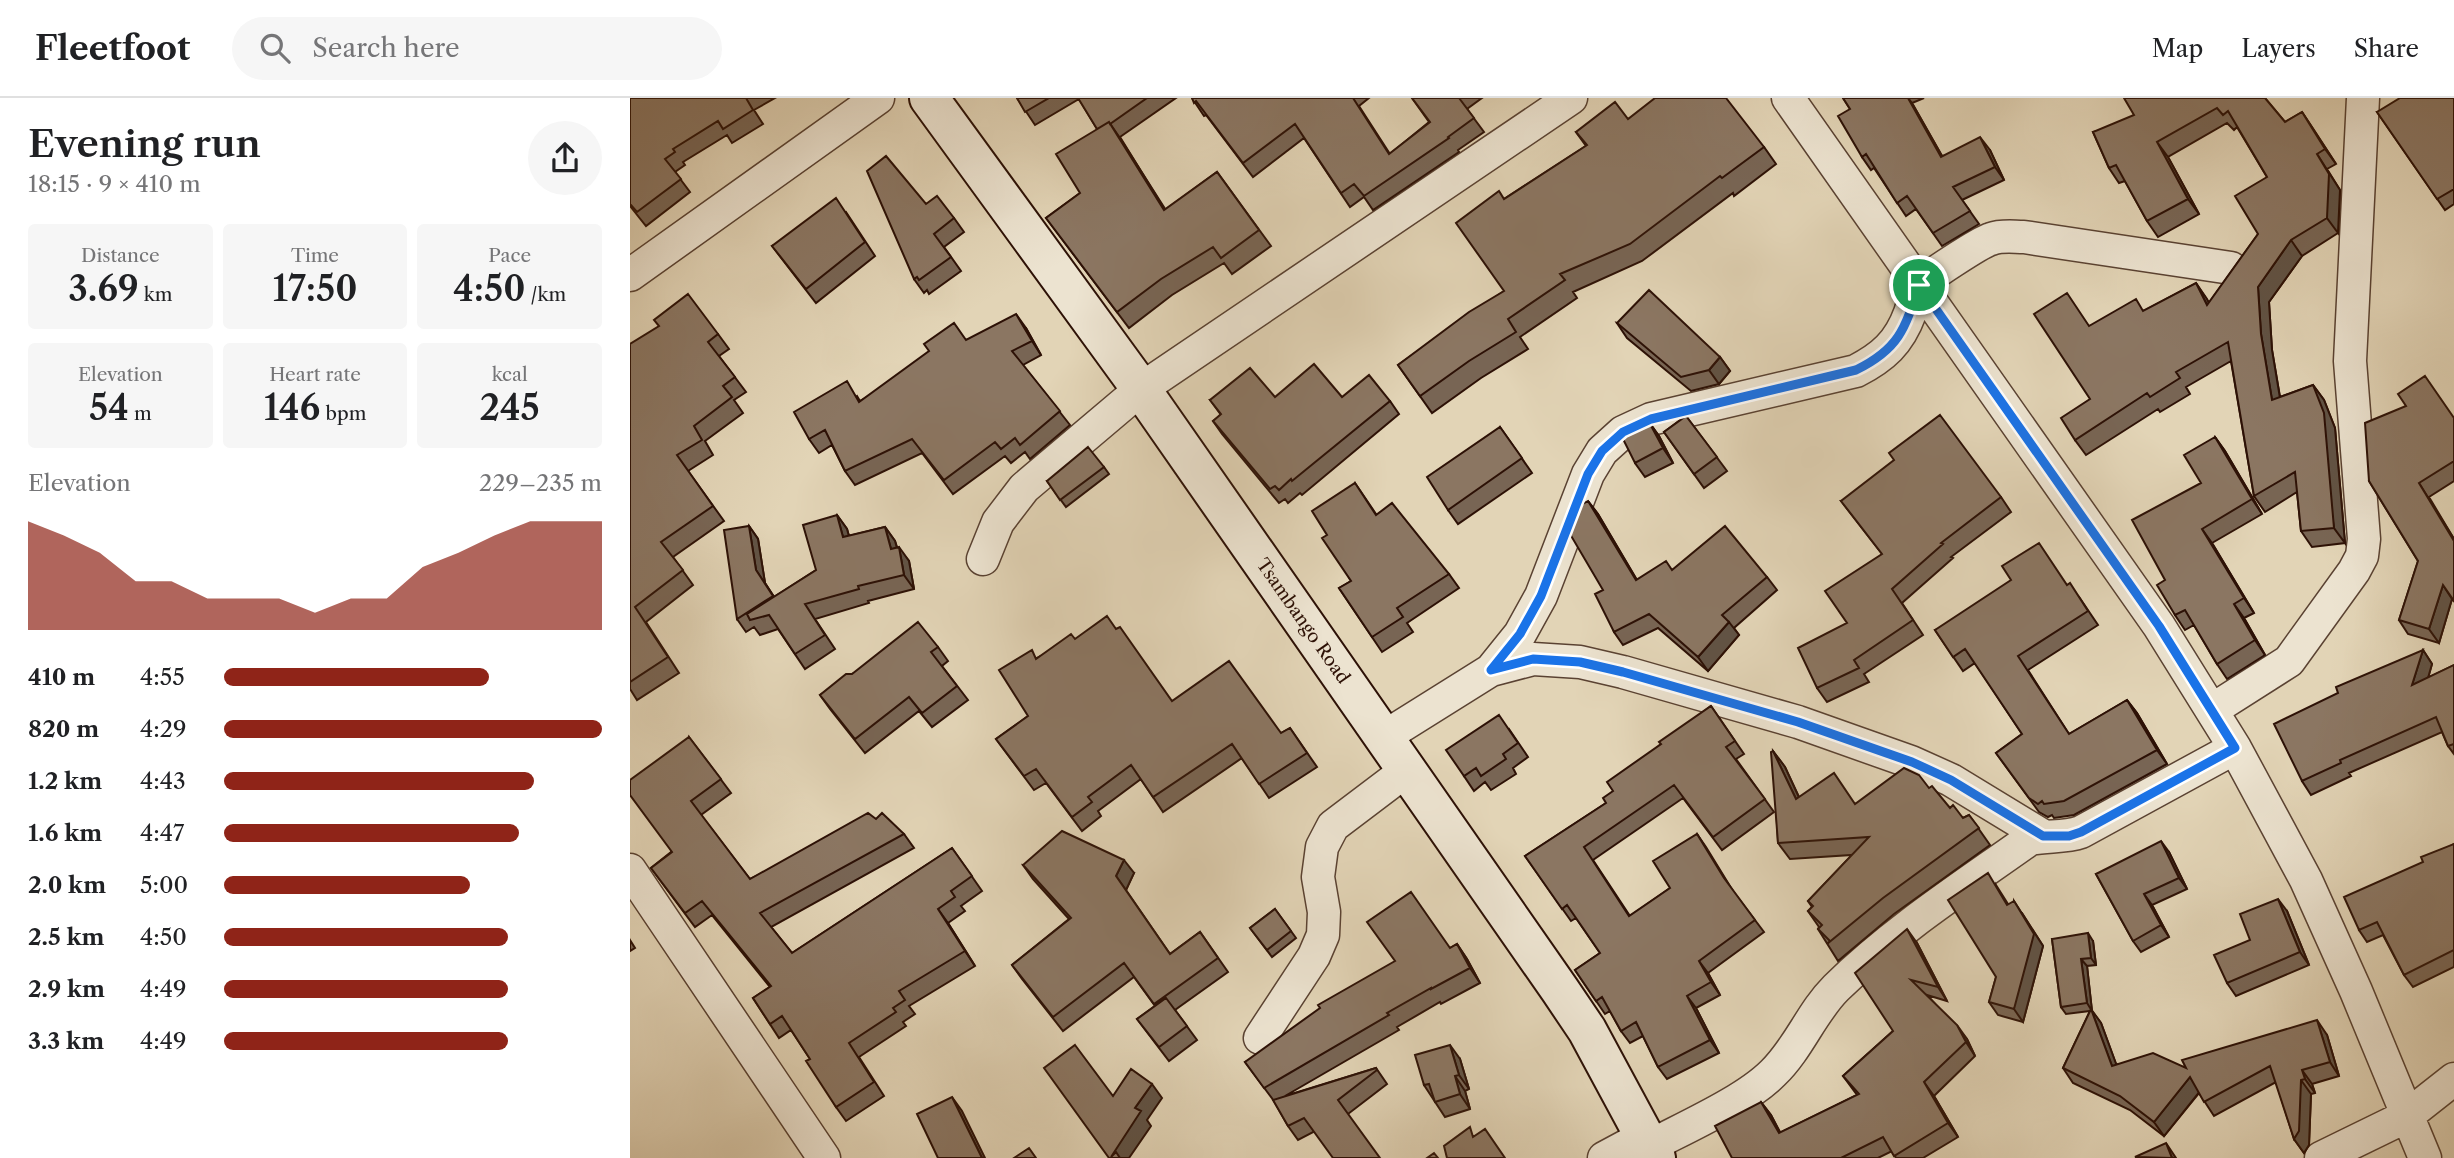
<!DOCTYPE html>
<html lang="en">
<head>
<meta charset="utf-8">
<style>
  :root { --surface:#fff; --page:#f6f6f6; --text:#202124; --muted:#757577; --line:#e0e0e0; --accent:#8f2418 }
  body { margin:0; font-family:"Libre Caslon Text",serif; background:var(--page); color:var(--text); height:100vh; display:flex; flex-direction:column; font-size:26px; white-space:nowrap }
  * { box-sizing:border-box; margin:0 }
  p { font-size:23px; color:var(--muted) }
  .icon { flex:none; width:38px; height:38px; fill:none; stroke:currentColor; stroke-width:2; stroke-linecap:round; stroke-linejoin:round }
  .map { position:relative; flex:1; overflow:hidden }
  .drawer { display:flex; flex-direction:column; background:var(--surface); width:630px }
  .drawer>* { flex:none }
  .pin { position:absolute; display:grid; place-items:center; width:60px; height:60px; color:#fff; margin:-30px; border:4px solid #fff; border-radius:50%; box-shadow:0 2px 7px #0007 }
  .round { display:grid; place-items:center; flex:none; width:74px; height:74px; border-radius:37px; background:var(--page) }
  .headline { display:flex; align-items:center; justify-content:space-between; height:119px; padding:0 28px }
  h1 { font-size:38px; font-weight:600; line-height:52px }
  .figures { display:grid; grid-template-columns:repeat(3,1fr); gap:10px; height:119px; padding:7px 28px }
  .figures div { display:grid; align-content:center; border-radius:7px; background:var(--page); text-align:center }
  .figures b { font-size:35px; font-weight:600 }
  .figures small { font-size:19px; font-weight:400 }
  .figures p { font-size:19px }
  .chart { height:196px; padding:14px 28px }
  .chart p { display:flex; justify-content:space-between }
  .chart svg { width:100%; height:126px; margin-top:7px; fill:var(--accent); opacity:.7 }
  ul { padding:0 28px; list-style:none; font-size:23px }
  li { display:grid; grid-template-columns:112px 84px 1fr; align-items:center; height:52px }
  li i { height:18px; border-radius:9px; background:var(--accent) }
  header { display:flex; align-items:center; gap:42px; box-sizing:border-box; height:98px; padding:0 35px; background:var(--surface); border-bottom:2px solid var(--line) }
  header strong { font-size:33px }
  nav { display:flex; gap:38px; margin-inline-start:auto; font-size:24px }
  .search { width:490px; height:63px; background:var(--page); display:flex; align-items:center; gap:18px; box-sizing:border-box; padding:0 24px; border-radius:38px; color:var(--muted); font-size:26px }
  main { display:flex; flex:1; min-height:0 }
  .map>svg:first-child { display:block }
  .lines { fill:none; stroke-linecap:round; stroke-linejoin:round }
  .street-casing { stroke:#5a4232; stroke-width:35 }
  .secondary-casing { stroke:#2d1106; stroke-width:42 }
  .street { stroke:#ece3d0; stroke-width:32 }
  .secondary { stroke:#ece3d0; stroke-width:38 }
  .wall { fill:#786554; stroke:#2d1106; stroke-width:2 }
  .shaded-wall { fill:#615345; stroke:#2d1106; stroke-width:2 }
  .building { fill:#8b7662; stroke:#2d1106; stroke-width:2 }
  .route-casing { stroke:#fff; stroke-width:14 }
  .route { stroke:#1a73e8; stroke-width:9 }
  .labels { text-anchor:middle; stroke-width:7; stroke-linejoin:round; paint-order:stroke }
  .street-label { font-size:18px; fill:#2d1106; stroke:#ece3d0 }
</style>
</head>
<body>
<header>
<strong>Fleetfoot</strong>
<div class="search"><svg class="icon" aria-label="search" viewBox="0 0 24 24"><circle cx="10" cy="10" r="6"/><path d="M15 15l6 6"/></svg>Search here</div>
<nav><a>Map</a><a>Layers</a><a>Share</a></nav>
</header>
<main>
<section class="drawer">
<div class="headline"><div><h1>Evening run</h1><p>18:15 · 9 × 410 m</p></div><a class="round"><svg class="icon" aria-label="share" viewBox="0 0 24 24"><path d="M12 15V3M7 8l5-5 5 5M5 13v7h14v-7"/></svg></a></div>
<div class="figures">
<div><p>Distance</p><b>3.69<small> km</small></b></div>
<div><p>Time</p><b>17:50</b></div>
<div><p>Pace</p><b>4:50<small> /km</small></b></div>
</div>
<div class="figures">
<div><p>Elevation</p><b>54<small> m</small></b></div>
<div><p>Heart rate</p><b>146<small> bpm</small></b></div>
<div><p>kcal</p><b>245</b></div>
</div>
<div class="chart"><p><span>Elevation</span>229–235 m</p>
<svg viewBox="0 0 160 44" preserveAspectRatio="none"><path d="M0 44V6L10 11L20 17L30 27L40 27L50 33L60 33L70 33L80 38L90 33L100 33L110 22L120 17L130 11L140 6L150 6L160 6V44z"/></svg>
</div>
<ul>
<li><b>410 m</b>4:55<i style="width:70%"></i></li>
<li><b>820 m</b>4:29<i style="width:100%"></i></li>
<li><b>1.2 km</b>4:43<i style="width:82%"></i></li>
<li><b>1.6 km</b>4:47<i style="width:78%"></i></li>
<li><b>2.0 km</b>5:00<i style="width:65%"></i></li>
<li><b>2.5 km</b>4:50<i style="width:75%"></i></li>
<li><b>2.9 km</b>4:49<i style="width:75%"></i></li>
<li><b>3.3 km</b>4:49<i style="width:75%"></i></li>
</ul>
</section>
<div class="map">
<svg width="1824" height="1060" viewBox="0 0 1824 1060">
  <rect width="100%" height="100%" fill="#e2d4b6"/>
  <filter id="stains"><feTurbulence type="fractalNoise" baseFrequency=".00286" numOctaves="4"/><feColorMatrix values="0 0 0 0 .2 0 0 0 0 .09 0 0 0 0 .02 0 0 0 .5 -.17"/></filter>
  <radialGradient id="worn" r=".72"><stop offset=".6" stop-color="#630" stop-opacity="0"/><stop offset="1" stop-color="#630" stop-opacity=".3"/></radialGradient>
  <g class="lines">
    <defs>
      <path id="street" d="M1158 0 1529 528 1605 650 1676 782 1726 893 1795 1060
        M0 177 248 0
        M353 461 368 424 394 390 511 291 941 0
        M861 572 903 561 950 564 993 574 1168 624 1281 664 1321 682 1413 738
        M1582 612 1659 563 1724 473 1732 458 1734 441 1720 263 1733 0
        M754 639 861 572 890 536 911 498 958 376 972 353 993 334 1021 321 1226 273C1253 259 1269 245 1280 215 1283 207 1284 196 1288 189 1293 181 1351 144 1361 141 1372 137 1383 139 1394 139L1601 170
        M0 772 194 1060
        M630 940 684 858 693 837 694 814 688 779 692 749 703 728 777 672
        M1020 1048C1056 1029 1115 1003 1143 975 1169 950 1181 915 1206 890 1264 833 1334 788 1400 741 1418 737 1434 740 1451 734L1605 650
        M974 1060 1015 1038
        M1691 1060 1777 1018 1824 981"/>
      <path id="secondary" d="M299 0 511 291 930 892 957 932 1026 1060"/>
    </defs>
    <use href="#street" class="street-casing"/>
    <use href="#secondary" class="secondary-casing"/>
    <use href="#street" class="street"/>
    <use href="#secondary" class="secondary"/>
  </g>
  <path class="wall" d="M0 0H145L124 12 133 26 102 45 97 37 53 64 55 67 45 74 60 94 16 128 0 108Z
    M387 0H546L490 39 535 112 587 74 641 148 602 176 594 165 542 197 499 230 416 120 450 95 467 31 449 1 405 27Z
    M562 0H739L729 8 760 56 799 24 782 0H852L837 11 854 34 828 52 829 54 743 112 734 99 720 109 674 40 623 79 576 17 574 18Z
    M1213 0H1294L1282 5 1312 58 1360 52 1374 82 1332 102 1349 126 1312 148 1286 111 1276 118 1244 70 1241 72 1232 59 1220 11Z
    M1635 0 1655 24 1672 14 1706 66 1697 71 1710 92 1708 135 1672 158 1639 204 1642 252 1650 299 1683 287 1694 302 1705 330 1715 445 1682 449 1671 433 1667 394 1635 414 1624 398 1601 263 1556 289 1560 296 1530 314 1528 311 1456 357 1445 342 1460 301V228L1514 213 1566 185 1579 205 1628 136 1637 79 1607 29 1604 32 1597 25 1538 59 1569 116 1528 139 1517 123 1495 83 1489 85 1479 70 1463 34Z
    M1824 0V106L1815 112 1747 14Z
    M998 21 1134 49 1146 66 1104 98 1103 95 1012 163 943 194 947 200 890 239 898 251 851 280 802 315 768 267 874 193V101L956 48 946 34Z
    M296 106 324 120 334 134 314 149 331 173 299 196 297 192 294 195 284 181Z
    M216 114 245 158 186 205 142 148Z
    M987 225 1090 259 1100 273 1089 286 1061 293 997 240Z
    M396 230 411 257 393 267 440 327 400 361 395 354 381 365 375 358 323 396 292 355 225 387 215 373 202 347 189 355 179 341 227 298 230 303 336 242Z
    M88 236 99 251 89 258 116 294 104 302 113 315 75 343 83 357 58 373 94 423 43 459 63 487 16 524 49 575 7 602 0 591V246Z
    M645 299H712L760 303 769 316 672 397 670 395 658 405 655 401 649 405 592 336 583 323 591 317 580 302Z
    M1056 318 1097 373 1074 390 1034 334Z
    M1824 320V383L1799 399 1824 441V503L1822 501 1809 545 1778 536 1769 522 1788 463 1739 383Z
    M1019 324 1029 338 1043 365 1015 379 1005 365Z
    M870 329 902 375 828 426 818 412Z
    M1585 339 1595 353 1632 416 1582 445 1624 515 1614 520 1635 557 1597 581 1587 566 1564 527 1555 532 1545 517 1535 482 1571 385Z
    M474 369 479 376 436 409 417 383Z
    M725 385 746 416 819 476 829 490 777 525 783 534 752 554 709 490 721 483 697 437Z
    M1371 399 1381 414 1321 459 1323 460 1272 505 1293 537 1234 576 1239 584 1197 604 1187 590 1217 525 1252 456 1211 403Z
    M958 403 968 416 1007 482 1043 472 1137 479 1147 492 1104 530 1109 537 1078 573 1028 530 993 547 984 534 973 492Z
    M207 417 217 431 219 438 255 429 265 443 267 449 279 463 284 491 238 503 239 505 185 521 205 551 175 571 148 531 130 537 124 529 116 534 107 521 119 428 128 441 135 485 144 499 186 472Z
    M1437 487 1449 499 1468 527 1398 572 1439 636 1497 602 1507 615 1537 666 1444 717 1424 720 1422 717 1418 719 1409 714 1366 655 1392 636 1345 565 1333 573 1305 532Z
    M445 541 542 603 651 635 660 630 687 669 639 700 612 660 533 714 511 681 468 713 471 718 452 733 416 685 404 692 366 641 398 618 407 560Z
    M308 549 318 563 312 568 338 602 302 629 289 613 235 655 200 611 190 597 222 576Z
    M1793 552 1802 566 1798 580 1824 567V656L1818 648 1812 634 1719 675 1721 678 1681 697 1672 683Z
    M1081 608 1114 656 1106 661 1144 714 1092 752 1053 700 963 762 1000 818 1040 790 1067 736 1100 789 1134 834 1078 875 1090 897 1066 910 1089 955 1037 981 1028 969 1013 938 1000 945 991 933 980 913 975 916 945 872 970 855 946 820 941 823 895 758 976 705 983 693 1031 646Z
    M879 631 898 659 883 670 886 676 861 692 855 684 844 693 834 678Z
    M59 639 101 695 71 717 120 781 246 721 274 736 284 750 141 829 162 855 322 750 352 793 331 808 335 813 318 825 345 868 279 908 285 916 273 924 276 928 229 959 254 998 216 1023 206 1009 180 961 161 932 149 940 123 900 140 889 82 817 65 829 21 770 41 754Z
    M1143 653 1155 669 1169 699 1225 706 1299 690 1320 710 1333 720 1339 717 1360 747 1264 816 1208 863 1188 831 1189 829 1178 813 1182 809 1178 803 1222 757 1160 761 1148 745Z
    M1824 746V869L1783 889 1774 877 1753 837 1737 844 1729 832 1793 764Z
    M1539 754 1557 791 1522 807 1539 839 1511 854 1503 843 1466 776Z
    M393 767 504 775 496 792 540 856 570 834 598 874 545 912 567 942 539 963 507 921 525 908 504 879 433 933 392 881 382 867 439 821 403 781Z
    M1366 787 1378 806 1392 815 1413 848 1393 924 1368 917 1359 904 1366 879Z
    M645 811 666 840 642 859 620 830Z
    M1657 813 1679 867 1606 898 1597 885 1620 842Z
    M1422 841 1463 843 1466 867 1457 868 1462 913 1471 925 1486 966 1556 970 1697 937 1709 978 1682 986 1685 995 1681 996 1679 1047 1674 1055 1664 1041 1646 984 1584 1018 1569 995 1534 1038 1500 1012 1443 985 1433 970 1460 913 1436 916 1431 909Z
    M0 842 5 850 0 853Z
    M1287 845 1317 903 1297 897 1337 941 1345 958 1304 998 1328 1039 1293 1060H1266L1262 1053 1248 1060H1102L1131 1004 1141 1017 1150 1035 1227 997 1213 978 1263 933Z
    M827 846 837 861 850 885 811 906 810 904 767 929 769 932 655 998 746 970 757 986 718 1016 668 1042 658 1028 644 1003 615 964Z
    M830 961 839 991 835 993 840 1011 815 1019 794 987Z"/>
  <path class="shaded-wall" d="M1278 0 1282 5 1320 72 1311 59Z
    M1672 14 1682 29 1706 66 1695 51Z
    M479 24 490 40 546 128 534 112Z
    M1350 39 1360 52 1374 82 1365 69Z
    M1527 44 1538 59 1569 116 1558 101Z
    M1687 56 1710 92 1708 135 1697 120Z
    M1661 142 1672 158 1639 204 1642 252 1653 318 1642 302 1631 236 1628 189Z
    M1566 185 1577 201 1588 223 1577 207Z
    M386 216 396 230 411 257 402 243Z
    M1090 259 1100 273 1089 286 1079 272Z
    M1683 287 1694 302 1705 330 1715 445 1704 430Z
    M1019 324 1029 338 1043 365 1033 350Z
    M1585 339 1595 353 1632 416 1622 401Z
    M1789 385 1824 441V443Z
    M958 403 968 416 1015 496 1006 482Z
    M207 417 217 431 223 453 213 439Z
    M119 428 128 441 135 485 152 511 126 472Z
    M255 429 265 443 271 465 261 451Z
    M1572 431 1582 445 1624 515 1614 500Z
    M269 449 279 463 284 491 274 477Z
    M1813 487 1822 501 1809 545 1799 531Z
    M1604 506 1614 520 1635 557 1625 542Z
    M1099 524 1109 537 1078 573 1068 559Z
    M1793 552 1802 566 1792 601 1782 587Z
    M1497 602 1507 615 1537 666 1527 652Z
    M1143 653 1155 669 1177 717 1166 701Z
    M1067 736 1076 749 1103 793 1094 780Z
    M1531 743 1539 754 1557 791 1549 780Z
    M494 762 504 775 496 792 486 778Z
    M1514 796 1522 807 1539 839 1531 827Z
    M1648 801 1657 813 1679 867 1670 854Z
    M1384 803 1413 848 1393 924 1384 911Z
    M308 811 318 825 345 868 335 853Z
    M1277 831 1287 845 1317 903 1308 889Z
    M1458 835 1463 843 1466 867 1461 860Z
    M827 846 837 861 850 885 840 870Z
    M1451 861 1457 868 1462 913 1457 905Z
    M1069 863 1078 875 1090 897 1081 884Z
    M1057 898 1066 910 1089 955 1080 942Z
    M1461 911 1471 925 1492 982 1482 968Z
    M1687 922 1697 937 1709 978 1700 964Z
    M1327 927 1337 941 1345 958 1336 944Z
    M820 947 830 961 839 991 829 977Z
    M1672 972 1682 986 1685 995 1675 981Z
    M825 978 835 993 840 1011 830 996Z
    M1560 979 1570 993 1534 1038 1524 1024Z
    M1671 982 1681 996 1679 1047 1674 1055 1664 1041Z
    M1294 984 1304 998 1328 1039 1318 1025Z
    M522 986 532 1000 517 1022 521 1028 499 1060H482L481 1059 505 1010Z
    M322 999 332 1013 355 1060H352Z
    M1131 1004 1141 1017 1158 1049 1149 1035Z
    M1536 1045 1546 1060H1542Z"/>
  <path class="building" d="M0 0H116L123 12 93 31 88 23 43 51 45 54 35 61 51 81 7 114 0 106Z
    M387 0H419L395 14Z
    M448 0H517L480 26 479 24 467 31Z
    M562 0H723L759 56 800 24 782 0H829L844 20 818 39 819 40 734 98 724 86 711 95 665 26 613 65 566 3 564 5Z
    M1025 0H1096L1134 49 1092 80 1090 78 1000 146 930 176 935 182 878 221 886 234 839 263 790 298 768 267 839 214 874 193 826 125 869 93 874 101 957 47 946 34 985 4 998 21Z
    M1213 0H1278L1311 59 1350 39 1365 69 1323 89 1340 113 1303 135 1277 98 1267 105 1236 56 1232 59 1208 18 1220 11Z
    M1494 0H1635L1655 24 1672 14 1695 51 1687 56 1699 76 1697 120 1661 142 1628 189 1631 236 1642 302 1683 287 1694 315 1704 430 1671 433 1665 374 1624 398 1598 244 1546 274 1550 280 1520 299 1517 295 1445 342 1431 320 1460 301 1404 216 1437 195 1459 228 1506 201 1513 213 1566 185 1577 207 1628 136 1605 98 1637 79 1598 13 1593 17 1587 10 1527 44 1558 101 1517 123 1486 67 1479 70 1463 34 1504 17Z
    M1770 0H1824V91L1807 101 1747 14Z
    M479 24 534 112 587 74 629 132 591 160 583 149 531 181 487 214 416 120 450 95 426 56Z
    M256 58 296 106 307 98 324 120 304 136 321 159 289 182 287 179 284 181 237 73Z
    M206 100 235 144 176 191 142 148Z
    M1019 192 1090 259 1079 272 1051 279 987 225Z
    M58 196 88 236 78 244 105 279 93 288 102 299 64 328 72 342 47 357 83 408 31 444 53 472 5 509 38 559 0 584V246L29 228 24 222Z
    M386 216 402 243 382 253 430 313 390 347 385 340 371 351 365 344 314 382 282 341 215 373 195 332 179 341 164 314 217 283 229 304 299 253 294 246 324 225 336 242Z
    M684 266 712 299 739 277 760 303 662 383 661 381 649 392 645 388 640 391 583 323 591 316 580 302 620 270 645 299Z
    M1795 278 1824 320V363L1789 385 1824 443V503L1813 487 1799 531 1769 522 1788 463 1739 383 1735 325 1776 308 1768 296Z
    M1310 317 1371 399 1311 445 1313 446 1262 491 1283 522 1224 562 1229 570 1187 590 1168 550 1217 525 1195 493 1252 456 1211 403 1264 362 1259 355Z
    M1056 318 1087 359 1064 376 1034 334Z
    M1019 324 1033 350 1005 365 991 337Z
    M870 329 892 360 818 412 797 379Z
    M1585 339 1622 401 1572 431 1614 500 1604 506 1625 542 1587 566 1555 512 1545 517 1527 487 1535 482 1502 422 1571 385 1554 357Z
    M458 349 474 369 430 402 417 383Z
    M725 385 746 417 762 405 819 476 767 510 773 519 742 539 709 490 721 483 692 440 697 437 682 413Z
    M958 403 1006 482 1036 463 1042 472 1095 428 1137 479 1092 517 1099 524 1068 559 1019 516 984 534 965 496 973 492 940 436 951 407Z
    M207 417 213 439 255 429 261 451 269 449 274 477 228 488 229 491 175 506 195 537 165 556 139 517 120 522 117 516 186 472 173 427Z
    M119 428 126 472 143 498 107 521 94 432Z
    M1409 445 1437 487 1440 485 1458 513 1388 558 1439 636 1497 602 1527 652 1434 703 1414 706 1412 703 1408 706 1399 700 1366 655 1392 636 1335 551 1323 559 1305 532 1381 482 1372 468Z
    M477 518 486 531 490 529 542 603 599 563 651 635 660 630 677 655 629 686 602 646 523 699 501 667 458 699 462 704 442 719 406 671 394 678 366 641 398 618 369 572 402 552 406 561 441 536 445 541Z
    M288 524 308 549 301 554 327 588 292 615 279 599 225 641 190 597 216 576H222Z
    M1793 552 1782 587 1824 567V646L1818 648 1806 619 1710 662 1711 665 1672 683 1644 626 1708 595 1706 589Z
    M1081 608 1105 643 1096 649 1135 701 1083 739 1044 687 954 749 999 818 1040 790 1023 763 1067 736 1094 780 1125 822 1069 863 1081 884 1057 898 1080 942 1028 969 1006 924 991 933 972 899 966 903 945 872 970 855 937 807 932 811 895 758 976 705 973 700 983 693 977 684 1031 646 1029 644Z
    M869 617 888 645 873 656 876 661 851 678 846 670 834 678 816 652Z
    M59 639 91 681 61 703 120 781 238 715 246 721 252 715 274 736 130 815 162 855 322 750 342 778 321 793 325 799 308 811 335 853 269 893 275 902 263 910 266 914 219 945 244 984 206 1009 176 963 180 961 152 918 140 926 123 900 141 888 72 803 55 815 21 770 42 754 0 697V682Z
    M1143 653 1166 701 1204 675 1225 706 1274 670 1289 677 1299 690 1302 688 1320 710 1323 707 1333 720 1339 717 1349 730 1253 800 1197 846 1200 843 1188 831 1192 827 1178 813 1183 808 1178 803 1239 739 1148 745 1141 654Z
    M432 733 494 762 486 778 540 856 570 834 588 860 524 906 494 865 423 919 382 867 441 820 393 767Z
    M1531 743 1549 780 1514 796 1531 827 1503 843 1466 776Z
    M1824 746V852L1774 877 1747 824 1729 832 1714 799 1793 764 1791 759Z
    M1358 775 1377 807 1384 803 1404 836 1384 911 1359 904 1366 879 1318 802Z
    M781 794 820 850 827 846 840 870 801 891V890L757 915 759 917 634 990 615 964 690 910 688 907 765 863 737 824Z
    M1648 801 1670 854 1597 885 1584 857 1620 842 1610 816Z
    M645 811 661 833 637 852 620 830Z
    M1277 831 1308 889 1281 882 1327 927 1336 944 1294 984 1318 1025 1264 1058 1253 1039 1211 1060H1102L1085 1028 1131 1004 1149 1035 1229 996 1213 978 1263 933 1225 875Z
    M1458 835 1461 860 1451 861 1457 905 1431 909 1422 841Z
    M536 900 557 928 529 949 507 921Z
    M1461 911 1482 968 1523 955 1556 970 1552 962 1687 922 1700 964 1672 972 1675 981 1671 982 1669 1033 1664 1041 1640 968 1574 1004 1560 979 1524 1024 1490 998 1433 970Z
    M445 947 483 998 501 971 522 986 505 1010 511 1013 481 1059 486 1054 490 1060H479L414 970Z
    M820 947 829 977 825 978 830 996 805 1004 799 986 794 987 785 957Z
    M746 970 747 972 708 1002 750 1060H703L674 1020 658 1028 643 1002Z
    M322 999 352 1060H308L287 1016Z
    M840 1029 843 1039 855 1031 875 1060H817L814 1048Z
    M1536 1045 1542 1060 1505 1059Z
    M399 1050 406 1060H384Z
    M804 1055 808 1060H797Z"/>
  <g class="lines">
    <defs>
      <path id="route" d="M1289 187 1529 528 1605 650 1451 734 1439 738H1413L1321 682 1282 664 1168 624 993 574 950 564 903 561 861 572 890 536 911 498 958 376 972 353 993 334 1021 321 1226 272C1269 251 1275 231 1289 187Z"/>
    </defs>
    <use href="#route" class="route-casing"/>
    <use href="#route" class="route"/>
  </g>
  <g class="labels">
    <g class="street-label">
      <text transform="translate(673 523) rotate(55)" y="6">Tsambango Road</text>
    </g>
  </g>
  <rect width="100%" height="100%" filter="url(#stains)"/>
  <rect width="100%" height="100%" fill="url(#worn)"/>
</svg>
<div class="pin" style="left:1289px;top:187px;background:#1e9e55"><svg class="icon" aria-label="arrive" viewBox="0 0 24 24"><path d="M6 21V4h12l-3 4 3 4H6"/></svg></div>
</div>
</main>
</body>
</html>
